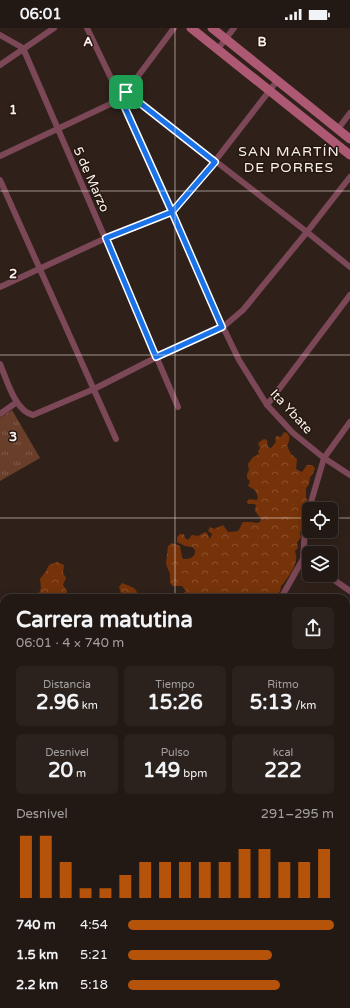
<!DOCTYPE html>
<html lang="es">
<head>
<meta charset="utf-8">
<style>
  :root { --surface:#231914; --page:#2b221d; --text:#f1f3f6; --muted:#a3a0a0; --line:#403834; --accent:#b45309 }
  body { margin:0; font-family:"Varela Round",sans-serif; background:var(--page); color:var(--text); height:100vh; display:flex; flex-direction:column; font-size:15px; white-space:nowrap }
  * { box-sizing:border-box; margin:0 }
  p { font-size:13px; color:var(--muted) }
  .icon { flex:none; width:22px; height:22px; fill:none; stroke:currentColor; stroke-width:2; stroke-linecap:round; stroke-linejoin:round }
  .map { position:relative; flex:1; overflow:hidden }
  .side { position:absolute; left:0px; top:566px; width:350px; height:414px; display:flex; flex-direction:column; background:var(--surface); border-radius:12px 12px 0 0; box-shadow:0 2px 10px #0003,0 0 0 1px var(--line) }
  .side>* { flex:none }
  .tools { position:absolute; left:302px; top:474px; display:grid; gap:8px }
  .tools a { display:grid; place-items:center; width:36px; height:36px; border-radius:6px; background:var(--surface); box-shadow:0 2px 10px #0003,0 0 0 1px var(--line); font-size:20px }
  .pin { position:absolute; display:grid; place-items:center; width:34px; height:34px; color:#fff; margin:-17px; border-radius:8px; box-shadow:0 2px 6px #0006 }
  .round { display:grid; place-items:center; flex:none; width:42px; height:42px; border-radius:6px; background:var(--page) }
  .headline { display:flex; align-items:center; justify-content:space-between; height:68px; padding:0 16px }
  h1 { font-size:22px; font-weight:700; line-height:30px }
  .stats { display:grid; grid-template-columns:repeat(3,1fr); gap:6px; height:68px; padding:4px 16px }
  .stats div { display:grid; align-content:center; border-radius:6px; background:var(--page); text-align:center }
  .stats b { font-size:20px; font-weight:700 }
  .stats small { font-size:11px; font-weight:400 }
  .stats p { font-size:11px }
  .chart { height:112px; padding:8px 16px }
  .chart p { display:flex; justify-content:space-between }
  .chart svg { width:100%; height:72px; margin-top:4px; stroke:var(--accent); stroke-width:6 }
  ul { padding:0 16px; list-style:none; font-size:13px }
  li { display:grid; grid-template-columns:64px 48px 1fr; align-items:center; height:30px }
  li i { height:10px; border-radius:5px; background:var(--accent) }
  .status { display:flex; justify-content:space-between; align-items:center; height:28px; padding:0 20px; background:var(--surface); direction:ltr }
  .status svg { height:11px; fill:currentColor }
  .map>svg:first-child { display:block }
  .grass { fill:url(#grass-tufts) }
  .forest { fill:url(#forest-crowns) }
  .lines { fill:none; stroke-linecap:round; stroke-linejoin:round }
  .minor { stroke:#7c4757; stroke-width:6 }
  .secondary { stroke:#ad5974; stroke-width:9 }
  .route-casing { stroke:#fff; stroke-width:8 }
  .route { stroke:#1a73e8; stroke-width:5 }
  .grid { fill:none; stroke:#fcf2ed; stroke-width:1; stroke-opacity:0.55 }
  .labels { text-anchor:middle; stroke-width:3; stroke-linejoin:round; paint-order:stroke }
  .street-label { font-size:13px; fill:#fcf2ed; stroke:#251711 }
  .neighbourhood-label { font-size:14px; letter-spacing:1px; fill:#fcf2ed; stroke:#251711 }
  .grid-label { font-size:13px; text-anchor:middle; font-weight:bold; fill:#fcf2ed; stroke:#251711; stroke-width:3; stroke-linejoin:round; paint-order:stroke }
</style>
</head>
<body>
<div class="status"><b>06:01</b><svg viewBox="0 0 49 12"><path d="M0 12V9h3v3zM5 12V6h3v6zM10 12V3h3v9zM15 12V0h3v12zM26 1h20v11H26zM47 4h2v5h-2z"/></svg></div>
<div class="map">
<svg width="350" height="980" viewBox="0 0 350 980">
  <defs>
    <pattern id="grass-tufts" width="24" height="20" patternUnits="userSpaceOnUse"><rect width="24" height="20" fill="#693f2b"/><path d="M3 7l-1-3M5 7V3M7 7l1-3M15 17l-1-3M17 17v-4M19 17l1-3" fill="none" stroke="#7f5b4a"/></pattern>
    <pattern id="forest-crowns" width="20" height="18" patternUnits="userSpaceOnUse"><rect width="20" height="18" fill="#763309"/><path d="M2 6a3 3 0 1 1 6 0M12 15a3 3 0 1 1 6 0" fill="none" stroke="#8a512d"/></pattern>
  </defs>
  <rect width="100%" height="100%" fill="#2f211a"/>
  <path class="grass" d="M12 382 40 430 0 453V390Z"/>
  <path class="forest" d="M284 404 287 405C291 409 289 413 287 418L291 426 297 431 296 441 302 444 307 437H312L315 440C314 444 313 445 311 448 308 453 311 455 306 460V469L308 475 303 488V500L300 504 301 509 297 515 298 520 295 523C300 535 289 548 282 557 279 561 282 558 280 563 279 565 276 567 274 570H174V566H183L186 563 182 558H173L170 555V546L166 536 168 518 172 515 180 518 182 529 183 531C189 531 196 530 195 522L192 519 185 518 177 514V509L180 506H184L185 510 188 512 192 507 198 508 205 504 207 505 210 511 212 506 208 503 210 499 214 501 223 497 228 504C242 503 237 504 243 494 246 494 255 494 257 495L260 494 261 491 255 483 256 477 254 476H248L247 474 249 471 257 472 258 469 255 462 248 458 250 453 247 450V446L249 442 248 436 253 429 259 426 258 423 260 420 258 415 264 411 267 412 268 419 271 420 276 414 275 410 277 408 281 409Z
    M57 534 64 537 63 545 66 550 63 557 67 563V567L63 570H37L41 560 40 551 46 543 49 537Z
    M122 555 134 560 137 564 136 569 119 570 121 565 119 559Z
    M0 615H4V719L0 720Z
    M4 722V766L0 768V723Z"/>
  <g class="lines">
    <path class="minor" d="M87 0 121 71 223 299 239 332 267 377 293 405 324 430 350 447
      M0 7 23 20 178 379
      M218 21 234 0
      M0 37 54 0
      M126 64 307 204 350 239
      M338 101 350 85
      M0 128 121 71 174 0
      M0 152 116 411
      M0 259 106 210 172 184 215 133 277 53
      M0 336C7 352 15 383 33 387L94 361 157 329 223 299 243 282 307 204 350 149
      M267 377 350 267
      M0 386 17 374
      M309 481 324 430 350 394
      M327 547 350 563
      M281 570 303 531 305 501 309 482
      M346 649 350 651 346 657
      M346 787 350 781
      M0 799 4 802
      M346 914 350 909
      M0 931 4 933
      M0 968 4 962
      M66 976 72 980
      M255 976 261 980
      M124 980 127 976
      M215 980 217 976
      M301 980 303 976"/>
    <path class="secondary" d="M191 0 350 127
      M212 0 350 111"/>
  </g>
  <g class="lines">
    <defs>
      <path id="route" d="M126 64 121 71 172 184 106 210 156 329 222 299 172 184 215 134 126 64"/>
    </defs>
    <use href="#route" class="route-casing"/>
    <use href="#route" class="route"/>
  </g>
  <path class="grid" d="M175 0V570M0 163H350M0 327H350M0 490H309M331 490H350M0 653H4M346 653H350M0 817H4M346 817H350M175 976V980"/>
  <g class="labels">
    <g class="street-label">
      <text transform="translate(92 151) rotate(66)" y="5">5 de Marzo</text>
      <text transform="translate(292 383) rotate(47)" y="5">Ita Ybate</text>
    </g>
    <g class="neighbourhood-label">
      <text x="289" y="128">SAN MARTÍN<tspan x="289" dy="16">DE PORRES</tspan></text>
    </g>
  </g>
  <g class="grid-label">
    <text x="88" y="18">A</text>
    <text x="262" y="18">B</text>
    <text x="13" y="86">1</text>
    <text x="13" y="250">2</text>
    <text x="13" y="413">3</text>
  </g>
</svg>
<div class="tools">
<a><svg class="icon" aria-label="locate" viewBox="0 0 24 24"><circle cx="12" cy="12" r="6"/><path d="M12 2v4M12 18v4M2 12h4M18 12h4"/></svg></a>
<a><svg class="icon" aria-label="layers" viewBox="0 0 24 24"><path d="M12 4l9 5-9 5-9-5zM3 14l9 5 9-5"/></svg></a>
</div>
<div class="pin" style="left:126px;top:64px;background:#1e9e55"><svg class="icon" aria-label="arrive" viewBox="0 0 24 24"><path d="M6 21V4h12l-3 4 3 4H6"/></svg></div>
<section class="side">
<div class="headline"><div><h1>Carrera matutina</h1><p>06:01 · 4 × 740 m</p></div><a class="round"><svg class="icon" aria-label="share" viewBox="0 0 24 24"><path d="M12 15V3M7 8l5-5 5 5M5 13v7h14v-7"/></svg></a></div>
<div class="stats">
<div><p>Distancia</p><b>2.96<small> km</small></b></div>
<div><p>Tiempo</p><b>15:26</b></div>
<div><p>Ritmo</p><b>5:13<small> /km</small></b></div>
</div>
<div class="stats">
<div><p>Desnivel</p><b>20<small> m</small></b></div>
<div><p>Pulso</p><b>149<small> bpm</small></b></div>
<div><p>kcal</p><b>222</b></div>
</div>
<div class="chart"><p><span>Desnivel</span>291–295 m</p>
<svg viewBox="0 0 160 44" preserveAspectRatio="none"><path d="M5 44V6M15 44V6M25 44V22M35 44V38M45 44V38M55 44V30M65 44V22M75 44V22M85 44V22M95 44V22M105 44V22M115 44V14M125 44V14M135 44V22M145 44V22M155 44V14"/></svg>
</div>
<ul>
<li><b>740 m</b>4:54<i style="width:100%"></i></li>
<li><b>1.5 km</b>5:21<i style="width:70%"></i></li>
<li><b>2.2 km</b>5:18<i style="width:74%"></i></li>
</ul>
</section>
</div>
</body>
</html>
